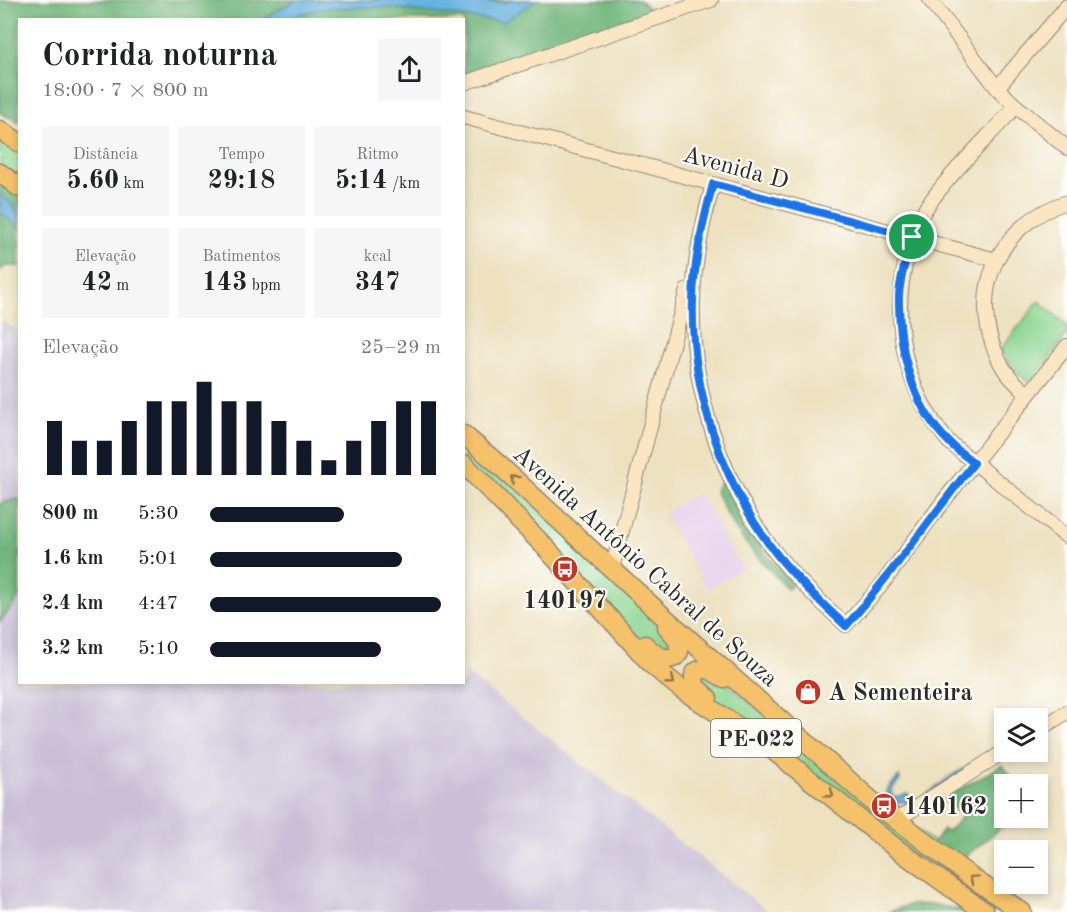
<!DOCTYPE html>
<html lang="pt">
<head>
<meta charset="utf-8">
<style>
  :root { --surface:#fff; --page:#f6f6f6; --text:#202124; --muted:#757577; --accent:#111827 }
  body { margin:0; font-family:"Old Standard TT",serif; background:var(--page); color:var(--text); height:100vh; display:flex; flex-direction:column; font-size:22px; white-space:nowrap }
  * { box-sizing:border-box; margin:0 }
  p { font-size:20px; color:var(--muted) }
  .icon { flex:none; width:33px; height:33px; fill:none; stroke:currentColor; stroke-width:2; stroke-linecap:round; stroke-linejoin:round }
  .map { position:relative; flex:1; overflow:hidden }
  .sheet { position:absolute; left:18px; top:18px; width:447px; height:666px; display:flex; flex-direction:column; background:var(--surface); border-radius:0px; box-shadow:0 3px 9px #0003 }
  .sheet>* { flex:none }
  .tools { position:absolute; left:994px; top:708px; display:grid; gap:12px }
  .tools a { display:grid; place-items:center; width:54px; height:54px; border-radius:0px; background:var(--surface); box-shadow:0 3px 9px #0003; font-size:30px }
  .pin { position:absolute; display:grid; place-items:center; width:51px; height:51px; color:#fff; margin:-26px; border:3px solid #fff; border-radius:50%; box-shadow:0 2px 6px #0007 }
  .round { display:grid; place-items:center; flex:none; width:63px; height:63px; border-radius:0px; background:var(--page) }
  .overview { display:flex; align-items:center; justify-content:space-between; height:102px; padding:0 24px }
  h1 { font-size:33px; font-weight:700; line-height:45px }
  .figures { display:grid; grid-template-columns:repeat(3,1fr); gap:9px; height:102px; padding:6px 24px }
  .figures div { display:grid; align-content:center; border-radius:0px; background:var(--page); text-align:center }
  .figures b { font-size:26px; font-weight:700 }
  .figures small { font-size:16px; font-weight:400 }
  .figures p { font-size:16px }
  .chart { height:168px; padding:12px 24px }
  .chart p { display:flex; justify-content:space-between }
  .chart svg { width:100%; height:108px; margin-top:6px; stroke:var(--accent); stroke-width:6 }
  ul { padding:0 24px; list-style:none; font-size:20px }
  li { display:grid; grid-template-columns:96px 72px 1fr; align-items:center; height:45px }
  li i { height:15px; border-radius:8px; background:var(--accent) }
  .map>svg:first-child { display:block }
  .built { fill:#e8d2ee }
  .industrial { fill:#c9bfd7 }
  .green { fill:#8bd591; stroke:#5b805e; stroke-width:1.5 }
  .forest { fill:#70b67b; stroke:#4e7053; stroke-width:1.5 }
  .water { fill:#67b3e0; stroke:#496f86; stroke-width:1.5 }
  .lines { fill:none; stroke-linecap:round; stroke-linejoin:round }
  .secondary-casing { stroke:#8c8676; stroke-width:16 }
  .highway-casing { stroke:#8c8676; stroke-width:21 }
  .secondary { stroke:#fbe6c4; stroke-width:14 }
  .highway { stroke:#f5c16b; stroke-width:18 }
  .oneway { stroke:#90764b }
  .route-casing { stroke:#fff; stroke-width:12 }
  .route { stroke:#1a73e8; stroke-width:8 }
  .labels { text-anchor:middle; stroke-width:4.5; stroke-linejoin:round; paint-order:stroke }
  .shield { fill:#fdfcf7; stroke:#6a6a68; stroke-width:1.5 }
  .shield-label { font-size:22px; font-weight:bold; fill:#2b2b2b }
  .street-label { font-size:24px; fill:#2b2b2b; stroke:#fdfcf7 }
  .poi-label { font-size:24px; font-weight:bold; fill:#2b2b2b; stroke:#fdfcf7; text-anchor:start }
</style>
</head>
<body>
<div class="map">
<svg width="1067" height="912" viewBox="0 0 1067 912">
  <rect width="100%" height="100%" fill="#fdfcf7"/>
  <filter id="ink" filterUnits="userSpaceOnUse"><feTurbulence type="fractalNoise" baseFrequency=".0167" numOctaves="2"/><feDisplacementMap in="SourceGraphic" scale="12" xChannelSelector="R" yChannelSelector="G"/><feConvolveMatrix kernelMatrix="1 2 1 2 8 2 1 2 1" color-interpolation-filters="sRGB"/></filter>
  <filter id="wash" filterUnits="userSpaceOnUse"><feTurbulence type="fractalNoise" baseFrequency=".008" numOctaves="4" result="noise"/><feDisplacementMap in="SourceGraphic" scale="24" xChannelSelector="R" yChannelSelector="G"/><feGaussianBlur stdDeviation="1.35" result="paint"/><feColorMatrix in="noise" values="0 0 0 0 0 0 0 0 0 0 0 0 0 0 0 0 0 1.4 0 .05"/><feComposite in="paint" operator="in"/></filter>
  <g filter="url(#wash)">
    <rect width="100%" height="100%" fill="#ede1c0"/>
    <path class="built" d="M699 493 742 569 707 589 664 513Z"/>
    <path class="industrial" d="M0 321 19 331 20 682H464V671L769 912H0Z"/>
    <path class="green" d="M0 135 19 147V183L0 169Z
      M1039 301 1067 326V334L1030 384 1013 368 1000 350Z
      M464 435 669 629 675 655 658 657 596 592 464 466Z
      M703 666 1025 912H987L692 686Z"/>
    <path class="forest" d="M0 0H640L650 10 464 74V20H20L19 122 0 113Z
      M0 181 20 196 19 266H5L0 271Z
      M725 481 747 526 766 554 791 582 792 586 788 589C754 554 735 536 715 490L721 482Z
      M19 499V597L0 622V503Z
      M1002 765 1018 784H1005V818H1013L956 864 931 846 943 830 948 832 963 816 943 799Z
      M931 904 971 912H888L909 905Z"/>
    <path class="water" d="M296 0H461L505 3 511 0H537L503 22 384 7 328 8 300 14 288 19H263Z
      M0 194C14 206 20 209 19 228L0 212Z
      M971 763 972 767 913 805 905 801 896 803 886 795 888 789 899 777 900 780 892 789 891 794 894 797 908 794 910 798 919 800 954 774 966 768Z"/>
  </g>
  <g filter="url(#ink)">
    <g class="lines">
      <defs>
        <path id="secondary" d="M930 0 997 88 1016 106 1067 148
          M464 83 711 0
          M997 88 1067 6
          M1016 106C985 141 947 175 922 214 914 227 911 243 907 257 890 322 905 391 949 442L1067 537
          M464 117 996 260
          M713 184C703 222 694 260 693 300 690 384 720 479 771 547 793 576 819 601 846 625L880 587 942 503 1067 346
          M1028 395C1017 384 1005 374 999 360 966 293 998 224 1067 202
          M612 568 687 290
          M1038 730 1067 712
          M896 820 1005 751"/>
        <path id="highway" d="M0 130 20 143
          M0 173 20 188
          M464 435 497 463 663 616 872 801 971 877 1022 912
          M464 464 545 547 652 665 681 689 769 747 897 849 985 912
          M645 645C669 672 695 654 667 627
          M708 698 694 685V675L697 671 707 668 724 678"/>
      </defs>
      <use href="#secondary" class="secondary-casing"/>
      <use href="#highway" class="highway-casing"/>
      <use href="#secondary" class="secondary"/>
      <use href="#highway" class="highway"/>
    </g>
    <defs><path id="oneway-chevron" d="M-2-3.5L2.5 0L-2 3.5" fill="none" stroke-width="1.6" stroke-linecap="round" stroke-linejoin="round" transform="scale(1.5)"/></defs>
    <g class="oneway">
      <use href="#oneway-chevron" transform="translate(514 479) rotate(-138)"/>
      <use href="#oneway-chevron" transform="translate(671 681) rotate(39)"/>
      <use href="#oneway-chevron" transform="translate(830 794) rotate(38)"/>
      <use href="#oneway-chevron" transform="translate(973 879) rotate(-145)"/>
    </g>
  </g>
  <g class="lines" filter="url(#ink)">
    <defs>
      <path id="route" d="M713 184 912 237C907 256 900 276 899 296 898 346 911 406 949 442 956 450 966 456 974 463 931 517 892 574 846 626 819 601 793 576 771 547 720 478 690 385 693 300 694 260 703 222 713 184Z"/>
    </defs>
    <use href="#route" class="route-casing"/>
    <use href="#route" class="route"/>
  </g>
  <defs>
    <symbol id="bus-disc" viewBox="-11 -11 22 22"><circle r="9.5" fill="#c8321e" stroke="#fdfcf7"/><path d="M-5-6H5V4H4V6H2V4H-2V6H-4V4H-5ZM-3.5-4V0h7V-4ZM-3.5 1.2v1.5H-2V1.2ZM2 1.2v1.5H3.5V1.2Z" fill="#fff"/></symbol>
    <symbol id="shop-disc" viewBox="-11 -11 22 22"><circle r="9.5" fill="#c8321e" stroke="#fdfcf7"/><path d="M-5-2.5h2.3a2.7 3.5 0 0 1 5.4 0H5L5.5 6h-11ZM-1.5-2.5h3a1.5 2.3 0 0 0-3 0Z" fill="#fff"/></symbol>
  </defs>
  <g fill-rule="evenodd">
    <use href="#bus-disc" x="550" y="554" width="30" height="30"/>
    <use href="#shop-disc" x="793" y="677" width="30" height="30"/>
    <use href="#bus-disc" x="869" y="791" width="30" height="30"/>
  </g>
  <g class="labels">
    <rect class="shield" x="711" y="719" width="90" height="38" rx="4.5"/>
    <g class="shield-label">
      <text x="756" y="746">PE-022</text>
    </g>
    <g class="street-label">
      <text transform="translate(736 167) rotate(15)" y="8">Avenida D</text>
      <text transform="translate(646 566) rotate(42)" y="8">Avenida Antônio Cabral de Souza</text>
    </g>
    <g class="poi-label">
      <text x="565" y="608" text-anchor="middle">140197</text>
      <text x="828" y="700">A Sementeira</text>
      <text x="904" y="814">140162</text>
    </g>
  </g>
</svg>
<div class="tools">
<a><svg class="icon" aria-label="layers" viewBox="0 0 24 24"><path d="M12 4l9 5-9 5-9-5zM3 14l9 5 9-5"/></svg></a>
<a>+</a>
<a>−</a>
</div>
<div class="pin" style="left:912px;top:237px;background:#1e9e55"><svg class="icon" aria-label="arrive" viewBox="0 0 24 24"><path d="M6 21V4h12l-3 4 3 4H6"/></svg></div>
<section class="sheet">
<div class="overview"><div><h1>Corrida noturna</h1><p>18:00 · 7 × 800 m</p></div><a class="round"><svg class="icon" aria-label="share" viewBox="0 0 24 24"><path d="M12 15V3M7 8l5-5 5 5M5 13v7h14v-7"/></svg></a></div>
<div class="figures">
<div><p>Distância</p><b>5.60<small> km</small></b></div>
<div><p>Tempo</p><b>29:18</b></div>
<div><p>Ritmo</p><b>5:14<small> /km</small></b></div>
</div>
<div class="figures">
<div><p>Elevação</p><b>42<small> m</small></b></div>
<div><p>Batimentos</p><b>143<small> bpm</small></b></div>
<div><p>kcal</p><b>347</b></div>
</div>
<div class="chart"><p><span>Elevação</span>25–29 m</p>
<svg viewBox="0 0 160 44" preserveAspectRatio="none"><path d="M5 44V22M15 44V30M25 44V30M35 44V22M45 44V14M55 44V14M65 44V6M75 44V14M85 44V14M95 44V22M105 44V30M115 44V38M125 44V30M135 44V22M145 44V14M155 44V14"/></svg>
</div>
<ul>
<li><b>800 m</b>5:30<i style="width:58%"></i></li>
<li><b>1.6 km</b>5:01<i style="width:83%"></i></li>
<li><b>2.4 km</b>4:47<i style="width:100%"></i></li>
<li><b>3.2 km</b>5:10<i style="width:74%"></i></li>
</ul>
</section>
</div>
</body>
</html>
